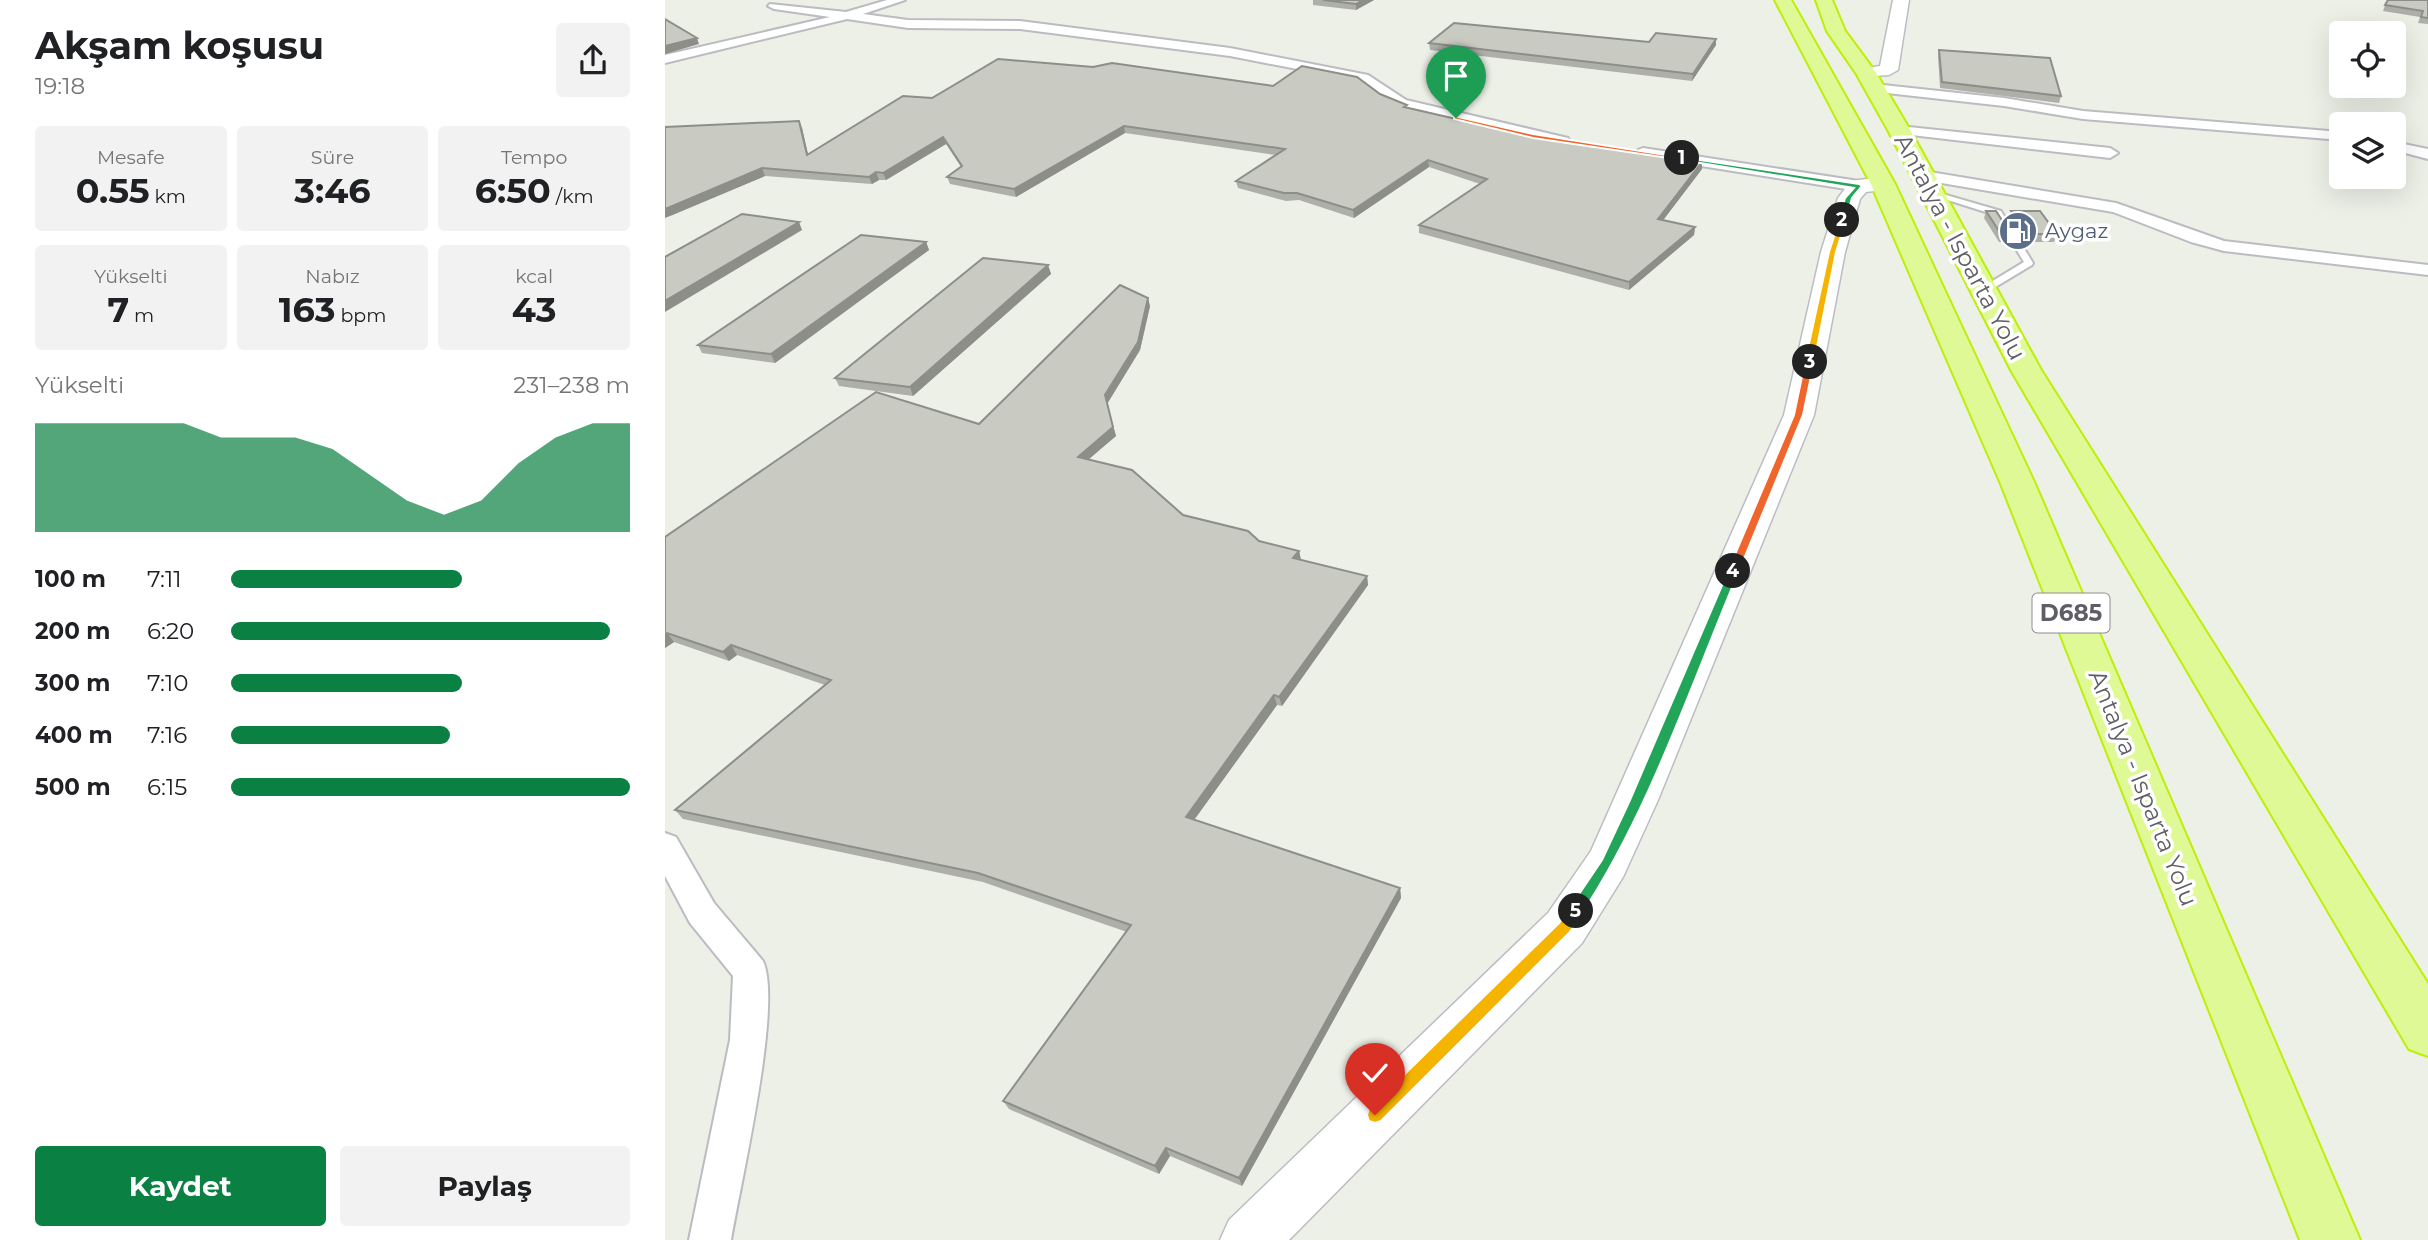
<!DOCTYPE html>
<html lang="tr">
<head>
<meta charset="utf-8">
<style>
  :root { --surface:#fff; --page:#f2f2f2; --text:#202124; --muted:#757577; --accent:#0b8043 }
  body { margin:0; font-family:Montserrat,sans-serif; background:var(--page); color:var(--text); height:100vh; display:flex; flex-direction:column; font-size:26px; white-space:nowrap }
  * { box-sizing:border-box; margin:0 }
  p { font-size:23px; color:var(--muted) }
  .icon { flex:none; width:38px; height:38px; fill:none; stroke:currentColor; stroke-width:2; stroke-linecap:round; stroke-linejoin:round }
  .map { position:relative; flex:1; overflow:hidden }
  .details { display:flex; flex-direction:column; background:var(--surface); width:665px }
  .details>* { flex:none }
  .fabs { position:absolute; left:1664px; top:21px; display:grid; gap:14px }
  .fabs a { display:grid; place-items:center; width:77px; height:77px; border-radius:7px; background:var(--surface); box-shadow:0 7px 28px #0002; font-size:35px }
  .pin { position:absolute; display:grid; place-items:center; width:60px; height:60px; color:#fff; margin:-72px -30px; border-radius:50% 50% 50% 0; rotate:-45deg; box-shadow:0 0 7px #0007 }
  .pin .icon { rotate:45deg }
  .km { position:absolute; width:35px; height:35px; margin:-18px; border-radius:50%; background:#222; color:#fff; font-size:19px; line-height:35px; text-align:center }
  .round { display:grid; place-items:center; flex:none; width:74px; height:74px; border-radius:7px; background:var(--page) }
  .headline { display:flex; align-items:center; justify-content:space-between; height:119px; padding:0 35px }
  h1 { font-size:38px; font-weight:700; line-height:52px }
  .metrics { display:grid; grid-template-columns:repeat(3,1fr); gap:10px; height:119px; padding:7px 35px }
  .metrics div { display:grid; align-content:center; border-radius:7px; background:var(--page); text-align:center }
  .metrics b { font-size:35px; font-weight:700 }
  .metrics small { font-size:19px; font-weight:400 }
  .metrics p { font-size:19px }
  .chart { height:196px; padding:14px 35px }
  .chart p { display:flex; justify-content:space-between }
  .chart svg { width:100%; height:126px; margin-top:7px; fill:var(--accent); opacity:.7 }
  .action { display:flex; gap:14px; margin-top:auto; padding:14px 35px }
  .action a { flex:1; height:80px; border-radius:7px; background:var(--accent); color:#fff; font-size:28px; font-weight:700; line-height:80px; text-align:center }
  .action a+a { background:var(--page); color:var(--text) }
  ul { padding:0 35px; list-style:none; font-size:23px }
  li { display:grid; grid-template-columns:112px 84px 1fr; align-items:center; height:52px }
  li i { height:18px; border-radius:9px; background:var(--accent) }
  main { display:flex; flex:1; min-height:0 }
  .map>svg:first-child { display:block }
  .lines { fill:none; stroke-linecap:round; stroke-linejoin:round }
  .lane-casing { stroke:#bcbbc2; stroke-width:4 }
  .street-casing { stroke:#bcbbc2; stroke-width:4 }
  .secondary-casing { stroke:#bdbcc4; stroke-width:3 }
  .highway-casing { stroke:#beee09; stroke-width:4 }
  .lane { fill:#fff; fill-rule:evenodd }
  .street { fill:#fff; fill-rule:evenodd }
  .secondary { fill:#fff; fill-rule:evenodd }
  .highway { fill:#def995; fill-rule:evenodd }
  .wall { fill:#adafa8 }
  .shaded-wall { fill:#8d8e88 }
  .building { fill:#c9cbc3; stroke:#8d8e88; stroke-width:2 }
  .split-1 { fill:#f0652b; stroke:#fff; stroke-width:2 }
  .split-2 { fill:#22a559; stroke:#fff; stroke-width:2 }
  .split-3 { fill:#f5b400; stroke:#fff; stroke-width:2 }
  .split-4 { fill:#f0652b; stroke:#fff; stroke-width:2 }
  .split-5 { fill:#22a559; stroke:#fff; stroke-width:2 }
  .split-6 { fill:#f5b400; stroke:#fff; stroke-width:2 }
  .labels { text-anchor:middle; stroke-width:7; stroke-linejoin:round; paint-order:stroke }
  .far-service-label { font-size:21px; fill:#4e5e75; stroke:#fff; text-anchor:start }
  .shield { fill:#fff; stroke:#8f8e94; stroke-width:2 }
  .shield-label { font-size:23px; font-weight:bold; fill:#5f5e66 }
  .street-label { font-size:24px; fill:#5f5e66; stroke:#fff }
</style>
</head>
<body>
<main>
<section class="details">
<div class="headline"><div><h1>Akşam koşusu</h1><p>19:18</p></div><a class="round"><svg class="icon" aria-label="share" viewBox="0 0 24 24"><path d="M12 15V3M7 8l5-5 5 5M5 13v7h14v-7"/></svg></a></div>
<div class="metrics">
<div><p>Mesafe</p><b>0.55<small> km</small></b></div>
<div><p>Süre</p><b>3:46</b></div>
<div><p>Tempo</p><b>6:50<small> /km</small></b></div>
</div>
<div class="metrics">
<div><p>Yükselti</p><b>7<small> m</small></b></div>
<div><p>Nabız</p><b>163<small> bpm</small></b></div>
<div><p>kcal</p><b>43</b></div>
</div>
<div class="chart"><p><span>Yükselti</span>231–238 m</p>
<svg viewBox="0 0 160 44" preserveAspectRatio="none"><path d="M0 44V6L10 6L20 6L30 6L40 6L50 11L60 11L70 11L80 15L90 24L100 33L110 38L120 33L130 20L140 11L150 6L160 6V44z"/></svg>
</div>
<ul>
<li><b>100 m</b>7:11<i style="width:58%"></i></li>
<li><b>200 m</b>6:20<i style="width:95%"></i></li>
<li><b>300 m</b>7:10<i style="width:58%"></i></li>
<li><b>400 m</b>7:16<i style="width:55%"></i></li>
<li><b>500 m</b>6:15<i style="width:100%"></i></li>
</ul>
<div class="action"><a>Kaydet</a><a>Paylaş</a></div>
</section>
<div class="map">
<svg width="1763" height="1240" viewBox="0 0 1763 1240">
  <rect width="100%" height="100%" fill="#edf0e7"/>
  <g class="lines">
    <defs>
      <path id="lane" d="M1264 190 1336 211 1368 263 1367 265 1322 292H1316V288L1359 262 1330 215 1264 194Z"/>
      <path id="street" d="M222 0H240L198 14 243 20 355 21 565 48 703 75 741 100 903 138 905 141 898 145 731 106 694 81 565 56 355 29 243 28 182 19 0 63V55L165 17 109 9 103 6 105 4 181 12Z
        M1209 84 1339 98 1418 111 1676 132V140L1418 119 1339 106 1204 91V85Z
        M1234 126 1445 148 1453 153 1445 158 1229 133 1227 130Z
        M1729 142 1763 149V159L1729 150Z
        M978 148 1194 181 1202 186 1194 191 973 156 970 153 973 150Z
        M1259 171 1451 203 1559 241 1763 265V275L1559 251 1526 242 1448 212 1253 179 1251 176Z
        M0 833 11 837 49 903 98 961C118 1004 75 1185 66 1240H24L65 1040 68 976 25 923 0 876Z"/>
      <path id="secondary" d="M1228 0H1244L1233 70 1224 75 1195 77 1192 73 1195 69 1215 66Z
        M1218 177 1226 179 1229 184 1226 189 1201 192 1195 199 1180 252 1149 415 993 800 958 877 917 943 624 1240H555L564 1220 883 913 926 851 1119 415 1156 252 1173 198 1186 181Z"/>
      <path id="highway" d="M1110 0H1126L1230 184 1370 484 1695 1240H1635L1336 484 1206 184Z
        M1151 0H1167L1180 31 1211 73 1245 130 1376 370 1763 984V1056L1744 1049 1346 370 1223 130 1191 73 1162 31Z"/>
    </defs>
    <use href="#lane" class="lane-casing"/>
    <use href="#street" class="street-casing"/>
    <use href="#secondary" class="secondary-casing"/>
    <use href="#highway" class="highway-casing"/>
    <use href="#lane" class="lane"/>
    <use href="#street" class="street"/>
    <use href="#secondary" class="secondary"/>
    <use href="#highway" class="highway"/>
  </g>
  <path class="wall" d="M648 0H709L691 10 648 5Z
    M1722 0H1763V24L1753 23 1755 17 1718 11Z
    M984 42 1051 45 1027 81 765 50 764 43Z
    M1274 50 1396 96 1394 103 1275 88 1273 56Z
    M608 86 715 94 742 107 861 135 1037 162V169L998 220 1030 227 1029 235 964 290 754 233V225L815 184 764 167 689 218 634 200 621 201 573 188 571 181 611 155 460 133 351 197 285 184 282 177 296 167 281 144 221 180H214L207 184 100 176 3 217 137 128 143 155 267 98Z
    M1321 211 1346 234 1344 242H1334L1319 218Z
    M1346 211 1392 234 1389 242H1358L1344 219Z
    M261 242 264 250 110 363 37 353 33 345Z
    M383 265 386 274 248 396 174 386 170 378Z
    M485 306 475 350 442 404 451 436 423 459 518 515 594 541 634 551 636 560 702 576 703 585 617 706 612 705 529 820 735 888 736 898 577 1186 505 1156 494 1174 344 1109 338 1101 462 932 318 882 18 819 10 810 160 685 72 655 64 661 9 642 0 648V537L314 424Z"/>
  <path class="shaded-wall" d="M698 0H709L691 10V4Z
    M32 38 34 44 0 54V46Z
    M1051 39V45L1027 81 1028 74Z
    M134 121 137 128 145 163 142 155Z
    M459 126 460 133 351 197 349 189Z
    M278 137 281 144 221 180 218 173Z
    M763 160 764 167 689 218 688 210Z
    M1037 162V169L993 227V219Z
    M97 168 100 176 0 218V209Z
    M211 172 214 180 207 184 204 177Z
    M134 222 137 230 0 312V301Z
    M1030 227 1029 235 964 290V282Z
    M261 242 264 250 110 363 106 354Z
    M383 265 386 274 248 396 245 387Z
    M483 298 485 306 475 350 442 404 451 436 416 466 413 457Z
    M634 551 636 560 628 558Z
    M702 576 703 585 617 706 614 697Z
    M2 633 9 642 0 648V634Z
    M66 645 72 655 64 661 58 652Z
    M609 695 612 705 524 827 521 817Z
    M735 888 736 898 577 1186 574 1178Z
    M501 1148 505 1156 494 1174 490 1166Z"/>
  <path class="building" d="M658 0H698L691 4Z
    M1723 0H1763V18L1756 17 1758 11 1720 5Z
    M0 19 32 38 0 46Z
    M789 23 984 42 991 33 1051 39 1028 74 764 43Z
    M1274 50 1385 58 1396 96 1277 82Z
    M333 59 428 67 447 63 608 86 637 66 692 77 715 94 742 105 739 107 861 135 1037 162 993 219 1030 227 964 282 754 225 822 179 763 160 688 210 632 193H619L571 181 620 149 459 126 349 189 282 177 297 166 278 137 218 173 211 172 204 177 97 168 0 209V127L134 121 142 155 238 96 267 98Z
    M1321 211H1331L1346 234H1336Z
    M1346 211H1375L1392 234H1361Z
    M77 214 134 222 0 301V257Z
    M196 235 261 242 106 354 33 345Z
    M318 258 383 265 245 387 170 378Z
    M455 285 483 298 473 342 440 395 448 427 413 457 467 470 518 515 583 531 594 541 634 551 628 558 702 576 614 697 609 695 521 817 735 888 574 1178 501 1148 490 1166 338 1101 466 925 313 873 10 810 166 680 66 645 58 652 2 633 0 634V537L211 392 314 424Z"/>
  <path class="split-1" d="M789 116 868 134 1020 158 1017 160 868 138 789 119Z"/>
  <path class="split-2" d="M1015 157 1194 184 1197 186 1187 198 1181 220 1177 222 1174 220 1180 198 1189 188 1017 160Z"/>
  <path class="split-3" d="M1175 218 1181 220 1171 252 1149 362 1145 365 1140 362 1164 252Z"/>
  <path class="split-4" d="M1145 359 1149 362 1138 415 1074 571 1064 574 1063 571 1129 415 1140 362Z"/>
  <path class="split-5" d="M1064 569 1074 571C1025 687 985 810 916 915H906L904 911 906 906 937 860 965 800Z"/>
  <path class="split-6" d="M911 904 918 911 905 932 716 1121 710 1123 704 1121 702 1115 704 1109 894 923 906 906Z"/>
  <defs>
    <symbol id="fuel-disc" viewBox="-11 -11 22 22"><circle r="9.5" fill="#5c6f8a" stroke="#fff"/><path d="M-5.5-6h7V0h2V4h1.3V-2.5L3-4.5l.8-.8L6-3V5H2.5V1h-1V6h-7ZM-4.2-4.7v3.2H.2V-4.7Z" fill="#fff"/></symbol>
  </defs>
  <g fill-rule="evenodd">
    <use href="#fuel-disc" x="1331" y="209" width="44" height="44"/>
  </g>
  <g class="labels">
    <g class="far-service-label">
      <text x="1380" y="238">Aygaz</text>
    </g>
    <rect class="shield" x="1367.5" y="593.5" width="77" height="39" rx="5"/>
    <g class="shield-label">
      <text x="1406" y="621">D685</text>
    </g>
    <g class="street-label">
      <text transform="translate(1295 247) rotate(62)" y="8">Antalya - Isparta Yolu</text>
      <text transform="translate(1478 788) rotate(68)" y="8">Antalya - Isparta Yolu</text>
    </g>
  </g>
</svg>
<div class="fabs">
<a><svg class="icon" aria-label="locate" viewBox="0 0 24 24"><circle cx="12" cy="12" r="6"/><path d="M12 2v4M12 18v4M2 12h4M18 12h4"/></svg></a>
<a><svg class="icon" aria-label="layers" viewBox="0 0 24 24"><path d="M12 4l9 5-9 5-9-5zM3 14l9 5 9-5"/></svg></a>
</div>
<div class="pin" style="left:791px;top:118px;background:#1e9e55"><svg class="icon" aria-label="arrive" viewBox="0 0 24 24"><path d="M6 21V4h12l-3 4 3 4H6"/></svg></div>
<div class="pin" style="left:710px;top:1115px;background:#d93025"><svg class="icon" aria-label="check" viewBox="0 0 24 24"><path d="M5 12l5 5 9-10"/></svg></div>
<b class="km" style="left:1017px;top:158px">1</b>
<b class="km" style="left:1177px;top:220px">2</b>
<b class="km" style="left:1145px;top:362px">3</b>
<b class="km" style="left:1068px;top:571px">4</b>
<b class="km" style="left:911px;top:911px">5</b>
</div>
</main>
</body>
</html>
